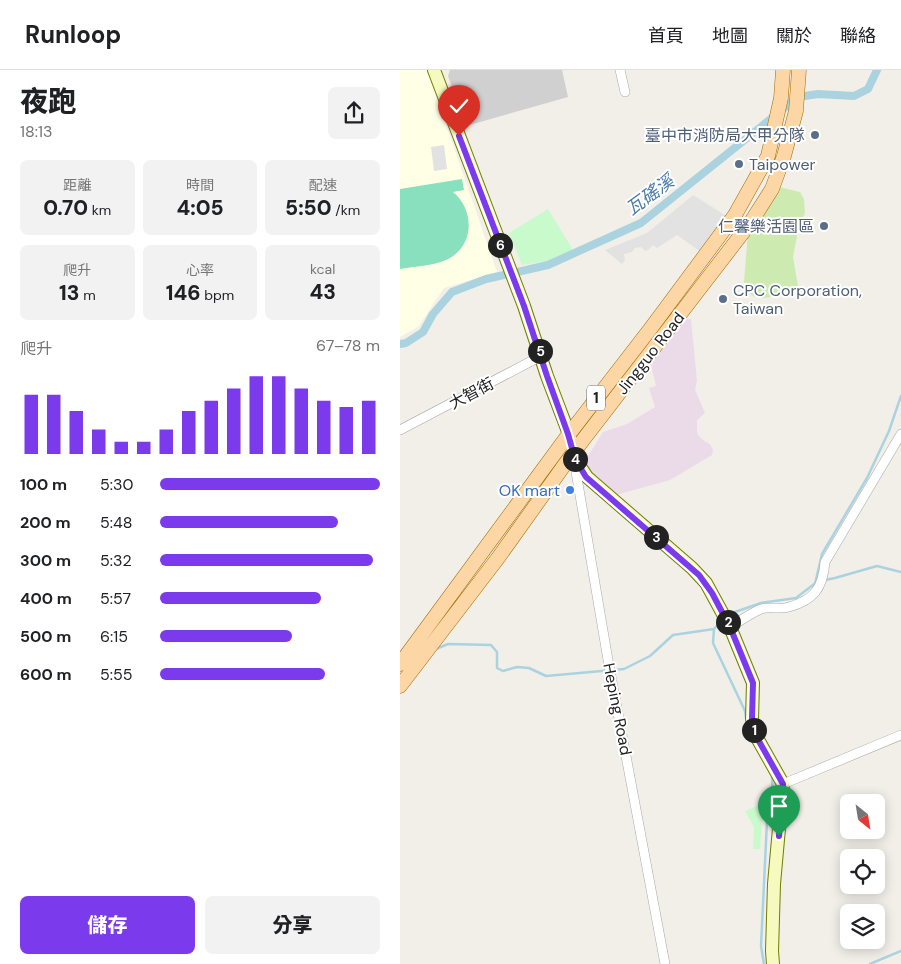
<!DOCTYPE html>
<html lang="zh-TW">
<head>
<meta charset="utf-8">
<style>
  :root { --surface:#fff; --page:#f2f2f2; --text:#202124; --muted:#757577; --line:#e0e0e0; --accent:#7c3aed }
  body { margin:0; font-family:"DM Sans","Noto Sans TC",sans-serif; background:var(--page); color:var(--text); height:100vh; display:flex; flex-direction:column; font-size:19px; white-space:nowrap }
  * { box-sizing:border-box; margin:0 }
  p { font-size:16px; color:var(--muted) }
  .icon { flex:none; width:28px; height:28px; fill:none; stroke:currentColor; stroke-width:2; stroke-linecap:round; stroke-linejoin:round }
  .map { position:relative; flex:1; overflow:hidden }
  .drawer { display:flex; flex-direction:column; background:var(--surface); width:400px }
  .drawer>* { flex:none }
  .needle { width:32px; rotate:150deg }
  .fabs { position:absolute; left:440px; top:724px; display:grid; gap:10px }
  .fabs a { display:grid; place-items:center; width:45px; height:45px; border-radius:8px; background:var(--surface); box-shadow:0 2px 12px #0003; font-size:25px }
  .pin { position:absolute; display:grid; place-items:center; width:42px; height:42px; color:#fff; margin:-51px -21px; border-radius:50% 50% 50% 0; rotate:-45deg; box-shadow:0 0 5px #0007 }
  .pin .icon { rotate:45deg }
  .km { position:absolute; width:25px; height:25px; margin:-12px; border-radius:50%; background:#222; color:#fff; font-size:14px; line-height:25px; text-align:center }
  .round { display:grid; place-items:center; flex:none; width:52px; height:52px; border-radius:8px; background:var(--page) }
  .head { display:flex; align-items:center; justify-content:space-between; height:85px; padding:0 20px }
  h1 { font-size:28px; font-weight:800; line-height:38px }
  .stats { display:grid; grid-template-columns:repeat(3,1fr); gap:8px; height:85px; padding:5px 20px }
  .stats div { display:grid; align-content:center; border-radius:8px; background:var(--page); text-align:center }
  .stats b { font-size:21px; font-weight:800 }
  .stats small { font-size:14px; font-weight:400 }
  .stats p { font-size:14px }
  .chart { height:140px; padding:10px 20px }
  .chart p { display:flex; justify-content:space-between }
  .chart svg { width:100%; height:90px; margin-top:5px; stroke:var(--accent); stroke-width:6 }
  .button { display:flex; gap:10px; margin-top:auto; padding:10px 20px }
  .button a { flex:1; height:58px; border-radius:8px; background:var(--accent); color:#fff; font-size:20px; font-weight:800; line-height:58px; text-align:center }
  .button a+a { background:var(--page); color:var(--text) }
  ul { padding:0 20px; list-style:none; font-size:16px }
  li { display:grid; grid-template-columns:80px 60px 1fr; align-items:center; height:38px }
  li i { height:12px; border-radius:6px; background:var(--accent) }
  header { display:flex; align-items:center; gap:30px; box-sizing:border-box; height:70px; padding:0 25px; background:var(--surface); border-bottom:1px solid var(--line) }
  header strong { font-size:24px }
  nav { display:flex; gap:28px; margin-inline-start:auto; font-size:18px }
  main { display:flex; flex:1; min-height:0 }
  .map>svg:first-child { display:block }
  .industrial { fill:#ebdbe8 }
  .education { fill:#ffffe5 }
  .religious { fill:#d0d0d0 }
  .grass { fill:#cdebb0 }
  .park { fill:#c8facc }
  .pitch { fill:#88e0be }
  .parking { fill:#e2e2e2 }
  .lines { fill:none; stroke-linecap:round; stroke-linejoin:round }
  .stream { stroke:#aad3df; stroke-width:2.5 }
  .canal { stroke:#aad3df; stroke-width:8 }
  .street-casing { stroke:#a9a9a9; stroke-width:10 }
  .secondary-casing { stroke:#707d05; stroke-width:14 }
  .primary-casing { stroke:#a06b00; stroke-width:15 }
  .street { stroke:#fff; stroke-width:9 }
  .secondary { stroke:#f7fabf; stroke-width:12 }
  .primary { stroke:#fcd6a4; stroke-width:14 }
  .route-casing { stroke:#fff; stroke-width:10 }
  .route { stroke:#7c3aed; stroke-width:6 }
  .service-dot { fill:#5c6f8a; stroke:#fff; stroke-width:2 }
  .shop-dot { fill:#3f7fe0; stroke:#fff; stroke-width:2 }
  .labels { text-anchor:middle; stroke-width:4; stroke-linejoin:round; paint-order:stroke }
  .shield { fill:#fff; stroke:#646464; stroke-width:1 }
  .shield-label { font-size:15px; font-weight:bold; fill:#222 }
  .service-label { font-size:16px; fill:#4e5e75; stroke:#fff; text-anchor:end }
  .street-label { font-size:16px; fill:#222; stroke:#fff }
  .shop-label { font-size:16px; fill:#366cbe; stroke:#fff; text-anchor:end }
  .water-label { font-size:18px; font-style:italic; fill:#4a7aab; stroke:#fff }
</style>
</head>
<body>
<header>
<strong>Runloop</strong>
<nav><a>首頁</a><a>地圖</a><a>關於</a><a>聯絡</a></nav>
</header>
<main>
<section class="drawer">
<div class="head"><div><h1>夜跑</h1><p>18:13</p></div><a class="round"><svg class="icon" aria-label="share" viewBox="0 0 24 24"><path d="M12 15V3M7 8l5-5 5 5M5 13v7h14v-7"/></svg></a></div>
<div class="stats">
<div><p>距離</p><b>0.70<small> km</small></b></div>
<div><p>時間</p><b>4:05</b></div>
<div><p>配速</p><b>5:50<small> /km</small></b></div>
</div>
<div class="stats">
<div><p>爬升</p><b>13<small> m</small></b></div>
<div><p>心率</p><b>146<small> bpm</small></b></div>
<div><p>kcal</p><b>43</b></div>
</div>
<div class="chart"><p><span>爬升</span>67–78 m</p>
<svg viewBox="0 0 160 44" preserveAspectRatio="none"><path d="M5 44V15M15 44V15M25 44V23M35 44V32M45 44V38M55 44V38M65 44V32M75 44V23M85 44V18M95 44V12M105 44V6M115 44V6M125 44V12M135 44V18M145 44V21M155 44V18"/></svg>
</div>
<ul>
<li><b>100 m</b>5:30<i style="width:100%"></i></li>
<li><b>200 m</b>5:48<i style="width:81%"></i></li>
<li><b>300 m</b>5:32<i style="width:97%"></i></li>
<li><b>400 m</b>5:57<i style="width:73%"></i></li>
<li><b>500 m</b>6:15<i style="width:60%"></i></li>
<li><b>600 m</b>5:55<i style="width:75%"></i></li>
</ul>
<div class="button"><a>儲存</a><a>分享</a></div>
</section>
<div class="map">
<svg width="501" height="894" viewBox="0 0 501 894">
  <rect width="100%" height="100%" fill="#f2efe9"/>
  <path class="industrial" d="M286 249H291L297 311 295 320 305 343 297 350V361L298 365 304 371 310 374 313 380 312 385 270 410 216 425 183 394 203 362 227 354 255 337 249 318 256 316 251 295Z"/>
  <path class="education" d="M0 0H27L97 202 44 218 18 257 0 267Z"/>
  <path class="religious" d="M50 0H162L168 27 66 56 48 6Z"/>
  <path class="grass" d="M379 117 400 122 404 129 405 143 399 156 393 187 398 216C381 222 352 242 344 212L348 162Z"/>
  <path class="park" d="M148 139 173 180 148 191 122 195 109 163Z
    M369 731 362 750 360 779H353L354 757 345 741Z"/>
  <path class="pitch" d="M62 109 64 120 53 122C75 140 75 177 46 190 33 196 15 196 0 199V119Z"/>
  <path class="parking" d="M44 75 47 99 34 101 31 77Z
    M293 125 328 147 301 182 277 165 257 178 253 175 248 180 245 181 241 177 235 178 232 182 224 184 225 190 222 194 205 180 247 163Z"/>
  <g class="lines">
    <path class="stream" d="M425 510 435 508 477 496 501 502
      M415 514 422 484 467 408 489 361 501 326
      M329 544 361 533 396 528 418 511
      M314 559 313 573 345 641 346 648
      M36 579 48 574 91 575 97 582V598L103 601 117 597 129 598 146 606 224 599 250 586 273 565 314 559 321 551
      M364 894 361 876 367 751 373 736 372 707
      M470 894 501 881"/>
    <path class="canal" d="M0 274 6 273 23 262 33 244 52 222 86 209 148 195 241 153 398 27 418 24 454 26 468 19 477 0"/>
    <defs>
      <path id="street" d="M220 0 225 22
        M0 360 141 286
        M174 390 208 590 265 894
        M330 557C340 551 351 543 361 539 370 536 380 540 389 537 414 530 423 518 425 492L501 364
        M383 714 501 665"/>
      <path id="secondary" d="M34 0 124 236 147 306 169 364 175 389 187 407 292 498 306 513 330 557 353 613 352 649 356 666 383 714 374 814 372 881 373 894"/>
      <path id="primary" d="M0 594 169 364 251 258 335 145 368 86 381 28 383 0
        M0 616 98 488 173 383 351 152 372 119 384 86 396 41 399 0"/>
    </defs>
    <use href="#street" class="street-casing"/>
    <use href="#secondary" class="secondary-casing"/>
    <use href="#primary" class="primary-casing"/>
    <use href="#street" class="street"/>
    <use href="#secondary" class="secondary"/>
    <use href="#primary" class="primary"/>
  </g>
  <g class="lines">
    <defs>
      <path id="route" d="M59 66 124 236 147 306 168 364 175 389 186 407 299 505 312 523 330 557 353 613 352 648 356 666 383 714 379 766"/>
    </defs>
    <use href="#route" class="route-casing"/>
    <use href="#route" class="route"/>
  </g>
  <g class="service-dot">
    <circle cx="415" cy="65" r="5"/>
    <circle cx="339" cy="94" r="5"/>
    <circle cx="424" cy="156" r="5"/>
    <circle cx="323" cy="229" r="5"/>
  </g>
  <circle class="shop-dot" cx="170" cy="420" r="5"/>
  <g class="labels">
    <rect class="shield" x="187" y="315.5" width="18" height="25" rx="4"/>
    <g class="shield-label">
      <text x="196" y="333">1</text>
    </g>
    <g class="service-label">
      <text x="405" y="71">臺中市消防局大甲分隊</text>
      <text x="349" y="100" text-anchor="start">Taipower</text>
      <text x="414" y="162">仁馨樂活園區</text>
      <text x="333" y="226" text-anchor="start">CPC Corporation,<tspan x="333" dy="18">Taiwan</tspan></text>
    </g>
    <g class="street-label">
      <text transform="translate(250 283) rotate(-52)" y="6">Jingguo Road</text>
      <text transform="translate(71 323) rotate(-28)" y="6">大智街</text>
      <text transform="translate(218 639) rotate(79)" y="6">Heping Road</text>
    </g>
    <g class="shop-label">
      <text x="160" y="426">OK mart</text>
    </g>
    <g class="water-label">
      <text transform="translate(250 125) rotate(-36)" y="6">瓦磘溪</text>
    </g>
  </g>
</svg>
<div class="fabs">
<a><svg class="needle" viewBox="-14 -14 28 28"><path d="M0-13l5 13h-10z" fill="#e53935"/><path d="M0 13l5-13h-10z" fill="#757577"/></svg></a>
<a><svg class="icon" aria-label="locate" viewBox="0 0 24 24"><circle cx="12" cy="12" r="6"/><path d="M12 2v4M12 18v4M2 12h4M18 12h4"/></svg></a>
<a><svg class="icon" aria-label="layers" viewBox="0 0 24 24"><path d="M12 4l9 5-9 5-9-5zM3 14l9 5 9-5"/></svg></a>
</div>
<div class="pin" style="left:379px;top:766px;background:#1e9e55"><svg class="icon" aria-label="arrive" viewBox="0 0 24 24"><path d="M6 21V4h12l-3 4 3 4H6"/></svg></div>
<div class="pin" style="left:59px;top:66px;background:#d93025"><svg class="icon" aria-label="check" viewBox="0 0 24 24"><path d="M5 12l5 5 9-10"/></svg></div>
<b class="km" style="left:354px;top:660px">1</b>
<b class="km" style="left:328px;top:552px">2</b>
<b class="km" style="left:256px;top:467px">3</b>
<b class="km" style="left:175px;top:389px">4</b>
<b class="km" style="left:140px;top:281px">5</b>
<b class="km" style="left:100px;top:175px">6</b>
</div>
</main>
</body>
</html>
